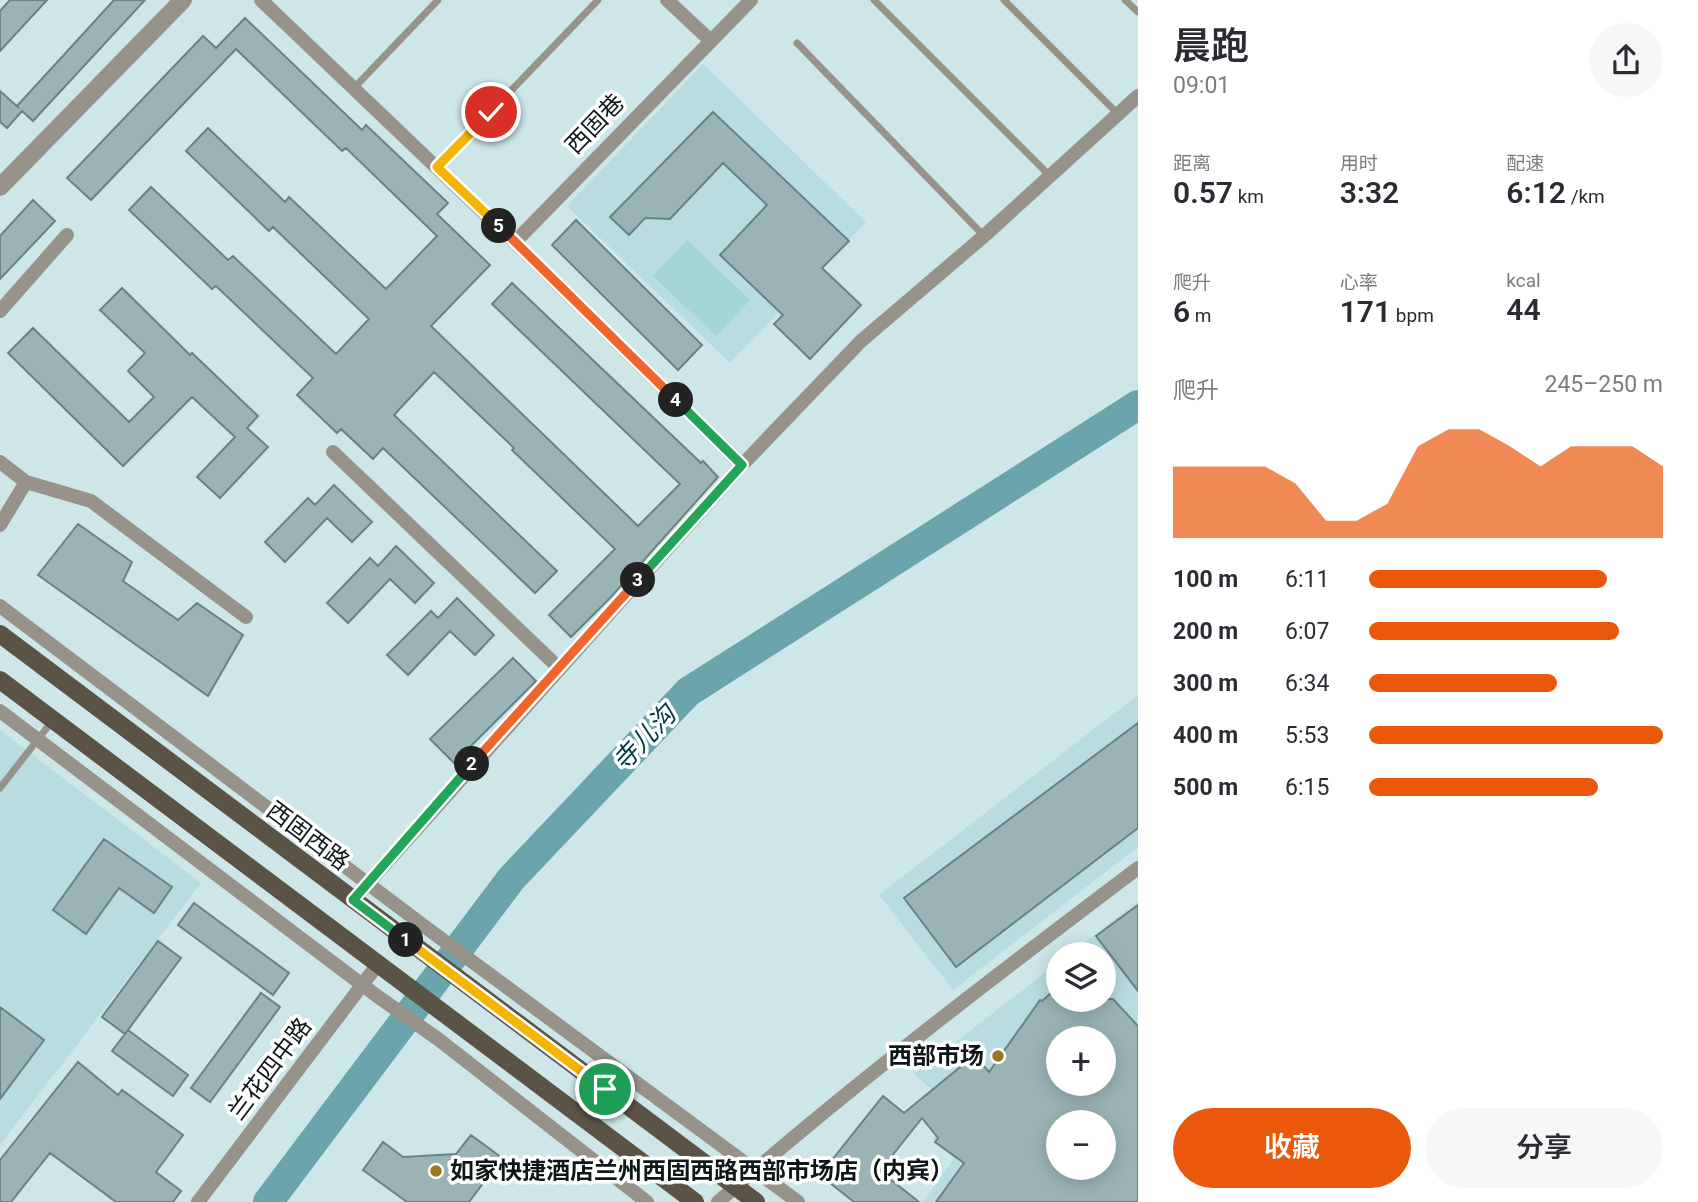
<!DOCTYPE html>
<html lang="zh">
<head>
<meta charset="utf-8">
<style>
  :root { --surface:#fff; --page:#f7f7f7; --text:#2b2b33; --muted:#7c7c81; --accent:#ea580c }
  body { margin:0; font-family:Roboto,"Noto Sans SC",sans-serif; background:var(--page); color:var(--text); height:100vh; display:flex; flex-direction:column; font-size:26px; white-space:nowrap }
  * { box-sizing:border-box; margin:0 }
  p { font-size:23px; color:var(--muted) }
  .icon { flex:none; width:38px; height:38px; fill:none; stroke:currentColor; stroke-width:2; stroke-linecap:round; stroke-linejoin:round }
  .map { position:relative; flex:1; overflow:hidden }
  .side { display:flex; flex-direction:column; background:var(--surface); width:560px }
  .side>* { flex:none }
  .controls { position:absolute; left:1046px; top:942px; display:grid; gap:14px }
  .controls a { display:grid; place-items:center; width:70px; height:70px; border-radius:50%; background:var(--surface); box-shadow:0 4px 18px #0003; font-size:35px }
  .pin { position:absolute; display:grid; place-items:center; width:60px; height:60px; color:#fff; margin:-30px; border:4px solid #fff; border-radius:50%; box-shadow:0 2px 7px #0007 }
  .km { position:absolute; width:35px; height:35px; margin:-18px; border-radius:50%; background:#222; color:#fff; font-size:19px; line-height:35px; text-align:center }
  .round { display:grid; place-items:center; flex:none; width:74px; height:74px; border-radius:37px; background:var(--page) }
  .headline { display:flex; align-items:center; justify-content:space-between; height:119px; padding:0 35px }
  h1 { font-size:38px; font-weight:600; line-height:52px }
  .figures { display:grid; grid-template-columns:repeat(3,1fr); gap:10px; height:119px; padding:7px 35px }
  .figures div { display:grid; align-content:center }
  .figures b { font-size:30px; font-weight:600 }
  .figures small { font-size:19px; font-weight:400 }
  .figures p { font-size:19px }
  .chart { height:196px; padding:14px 35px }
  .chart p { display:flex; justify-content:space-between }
  .chart svg { width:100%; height:126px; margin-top:7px; fill:var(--accent); opacity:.7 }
  .button { display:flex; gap:14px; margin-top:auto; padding:14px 35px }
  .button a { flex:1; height:80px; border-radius:42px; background:var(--accent); color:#fff; font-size:28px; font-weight:600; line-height:80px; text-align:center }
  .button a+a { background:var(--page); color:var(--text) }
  ul { padding:0 35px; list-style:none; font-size:23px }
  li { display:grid; grid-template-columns:112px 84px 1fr; align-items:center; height:52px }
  li i { height:18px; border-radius:9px; background:var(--accent) }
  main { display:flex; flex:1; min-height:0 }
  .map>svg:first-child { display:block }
  .built { fill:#b9dce0; fill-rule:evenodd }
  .garden { fill:#a4d4d9 }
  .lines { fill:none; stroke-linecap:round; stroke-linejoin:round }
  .river { stroke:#6aa5ab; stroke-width:30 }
  .building { fill:#9ab4b6; stroke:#6a8284; stroke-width:2; fill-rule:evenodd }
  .service { stroke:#97938b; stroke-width:7 }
  .minor { stroke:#97938b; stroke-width:14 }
  .tertiary { stroke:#97938b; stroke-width:18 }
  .primary { stroke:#5b5346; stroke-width:18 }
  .split-1-casing { stroke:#fff; stroke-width:14 }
  .split-2-casing { stroke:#fff; stroke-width:14 }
  .split-3-casing { stroke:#fff; stroke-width:14 }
  .split-4-casing { stroke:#fff; stroke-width:14 }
  .split-5-casing { stroke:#fff; stroke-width:14 }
  .split-6-casing { stroke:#fff; stroke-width:14 }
  .split-1 { stroke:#f5b400; stroke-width:9 }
  .split-2 { stroke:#22a559; stroke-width:9 }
  .split-3 { stroke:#f0652b; stroke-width:9 }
  .split-4 { stroke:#22a559; stroke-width:9 }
  .split-5 { stroke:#f0652b; stroke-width:9 }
  .split-6 { stroke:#f5b400; stroke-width:9 }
  .poi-dot { fill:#9c7723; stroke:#fff; stroke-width:2.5 }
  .labels { text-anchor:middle; stroke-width:7; stroke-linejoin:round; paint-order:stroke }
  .street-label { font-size:24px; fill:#0e1718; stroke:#fff }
  .poi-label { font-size:24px; font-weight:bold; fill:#0e1718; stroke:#fff; text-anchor:end }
  .water-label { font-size:26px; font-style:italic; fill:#003b40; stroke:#fff }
</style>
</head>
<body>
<main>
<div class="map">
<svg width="1138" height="1202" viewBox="0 0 1138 1202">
  <rect width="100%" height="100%" fill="#cde7e9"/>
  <path class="built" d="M703 64 866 222 730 363 567 206Z
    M1138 695V847L953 990 879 895Z
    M0 730 201 883 0 1145Z
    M1138 901V1202H923L954 1158 933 1139 950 1106 914 1074 1059 962V999H1104V954H1070ZM1059 1038H1104V1083H1059ZM1059 1122H1104V1167H1059Z"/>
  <path class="garden" d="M687 240 750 300 716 336 653 276Z"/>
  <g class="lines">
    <path class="river" d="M268 1202 511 879 688 692 1138 405"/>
  </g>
  <path class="building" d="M10 0H47L0 51V11Z
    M114 0H145L33 121 22 111 7 128 0 122V91L19 108 17 106Z
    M245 18 362 130 366 125 448 203 437 214 490 265 431 326 638 526 680 484 492 304 512 283 701 463 703 461 718 477 611 597 571 637 549 615 615 549 512 450 514 448 434 372 394 415 557 571 535 593 383 448 373 459 341 429 337 433 297 395 313 378 216 286 212 289 129 210 151 187 228 260 233 256 336 354 369 319 273 227 269 231 186 151 208 128 285 202 289 197 386 289 437 236 346 148 342 151 236 49 91 200 67 178 203 36 216 48Z
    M713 112 849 241 822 268 861 305 810 359 774 324 783 315 720 255 767 205 723 163 670 219 645 218 629 235 610 217Z
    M33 200 55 221 0 279V236Z
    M576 220 702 345 678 370 552 245Z
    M122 288 190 355 192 353 258 416 247 428 268 447 220 498 197 477 235 437 192 397 123 466 8 353 33 328 129 422 154 397 128 371 145 353 100 310Z
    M334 485 372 522 352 542 327 518 285 562 265 542 308 498 315 505Z
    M78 524 132 562 123 581 178 620 197 603 243 635 208 696 38 575Z
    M396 546 434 583 415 603 390 579 348 623 327 603 370 558 378 566Z
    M457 598 494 635 475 655 450 631 408 675 387 655 431 611 438 618Z
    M513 658 536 681 454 763 430 739Z
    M1138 723V828L956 967 904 898Z
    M104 839 172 887 154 913 119 888 86 934 53 910Z
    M194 903 289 973 273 995 178 925Z
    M1138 905V991L1096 936Z
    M158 941 181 958 125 1034 102 1017Z
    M1059 986V999H1113L1138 1026V1202H936L964 1163 935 1142 938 1138 922 1118 880 1171 919 1202H854L820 1175 883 1096 904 1113 975 1055 989 1072 1040 1000 1042 1001ZM1059 1038H1104V1083H1059ZM1059 1122H1104V1167H1059Z
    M261 993 280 1007 210 1102 191 1088Z
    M0 1007 44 1040 0 1099Z
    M128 1030 188 1075 173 1096 112 1051Z
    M78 1062 118 1095 122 1090 183 1135 156 1172 181 1191 173 1202H116L50 1153 11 1202H0V1160Z
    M471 1135 502 1158 469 1202H407L363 1170 383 1142 403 1157 456 1154Z"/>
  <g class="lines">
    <path class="service" d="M874 0 1050 176
      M1004 0 1118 114
      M1125 0 1138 12
      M797 43 984 236
      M354 88 438 0
      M437 168 598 0
      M0 788 53 720"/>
    <path class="minor" d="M261 0 522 249 742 465
      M667 0 711 41
      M515 242 751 0
      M0 311 67 235
      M333 452 559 668
      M0 462 26 482
      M0 525 26 482 91 501 246 617
      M0 606 428 929 798 1202
      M0 711 377 996 438 1039 647 1202
      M353 900 742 465 861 341 984 236 1138 96
      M198 1202 378 964
      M718 1202C853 1084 995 976 1138 868"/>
    <path class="tertiary" d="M0 187 183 0"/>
    <path class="primary" d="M0 634 756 1202
      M0 680 695 1202"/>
  </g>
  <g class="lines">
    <defs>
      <path id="split-1" d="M406 940 605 1089"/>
      <path id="split-2" d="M406 940 353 900 472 764"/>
      <path id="split-3" d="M472 764 638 580"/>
      <path id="split-4" d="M638 580 742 465 676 400"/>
      <path id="split-5" d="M499 226 676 400"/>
      <path id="split-6" d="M491 112 437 167 499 226"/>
    </defs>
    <use href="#split-1" class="split-1-casing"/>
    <use href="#split-2" class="split-2-casing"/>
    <use href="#split-3" class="split-3-casing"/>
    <use href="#split-4" class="split-4-casing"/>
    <use href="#split-5" class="split-5-casing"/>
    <use href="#split-6" class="split-6-casing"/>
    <use href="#split-1" class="split-1"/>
    <use href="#split-2" class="split-2"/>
    <use href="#split-3" class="split-3"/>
    <use href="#split-4" class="split-4"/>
    <use href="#split-5" class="split-5"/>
    <use href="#split-6" class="split-6"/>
  </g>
  <g class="poi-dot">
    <circle cx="998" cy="1056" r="7"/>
    <circle cx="436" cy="1171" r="7"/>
  </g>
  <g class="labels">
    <g class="street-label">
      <text transform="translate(595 124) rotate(-46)" y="8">西固巷</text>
      <text transform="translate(308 836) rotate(37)" y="8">西固西路</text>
      <text transform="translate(270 1069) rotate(-53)" y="8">兰花四中路</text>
    </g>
    <g class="poi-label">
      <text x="984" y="1064">西部市场</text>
      <text x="450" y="1179" text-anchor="start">如家快捷酒店兰州西固西路西部市场店（内宾）</text>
    </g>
    <g class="water-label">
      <text transform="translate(644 738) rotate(-47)" y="9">寺儿沟</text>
    </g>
  </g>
</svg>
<div class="controls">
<a><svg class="icon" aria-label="layers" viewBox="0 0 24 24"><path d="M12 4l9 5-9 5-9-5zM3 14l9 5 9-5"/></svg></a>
<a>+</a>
<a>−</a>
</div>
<div class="pin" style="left:605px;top:1089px;background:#1e9e55"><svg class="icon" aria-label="arrive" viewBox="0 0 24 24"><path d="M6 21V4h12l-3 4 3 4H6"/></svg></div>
<div class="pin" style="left:491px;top:112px;background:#d93025"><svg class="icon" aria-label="check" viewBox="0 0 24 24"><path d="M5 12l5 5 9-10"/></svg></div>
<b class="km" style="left:406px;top:940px">1</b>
<b class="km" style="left:472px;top:764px">2</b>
<b class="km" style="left:638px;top:580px">3</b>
<b class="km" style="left:676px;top:400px">4</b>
<b class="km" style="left:499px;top:226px">5</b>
</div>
<section class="side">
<div class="headline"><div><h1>晨跑</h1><p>09:01</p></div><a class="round"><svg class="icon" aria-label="share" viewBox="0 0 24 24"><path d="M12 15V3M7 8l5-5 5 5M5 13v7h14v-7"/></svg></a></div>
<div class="figures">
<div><p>距离</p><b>0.57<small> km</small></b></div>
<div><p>用时</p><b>3:32</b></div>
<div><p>配速</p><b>6:12<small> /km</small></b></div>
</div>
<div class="figures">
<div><p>爬升</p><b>6<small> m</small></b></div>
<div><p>心率</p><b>171<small> bpm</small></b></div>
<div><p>kcal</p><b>44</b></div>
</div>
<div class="chart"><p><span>爬升</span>245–250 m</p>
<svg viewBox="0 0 160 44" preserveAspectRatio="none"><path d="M0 44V19L10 19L20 19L30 19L40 25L50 38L60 38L70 32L80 12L90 6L100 6L110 12L120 19L130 12L140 12L150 12L160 19V44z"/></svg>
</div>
<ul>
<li><b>100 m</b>6:11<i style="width:81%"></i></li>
<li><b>200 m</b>6:07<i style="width:85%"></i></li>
<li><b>300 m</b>6:34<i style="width:64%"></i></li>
<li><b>400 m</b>5:53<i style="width:100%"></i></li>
<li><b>500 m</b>6:15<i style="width:78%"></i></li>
</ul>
<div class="button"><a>收藏</a><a>分享</a></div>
</section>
</main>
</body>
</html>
